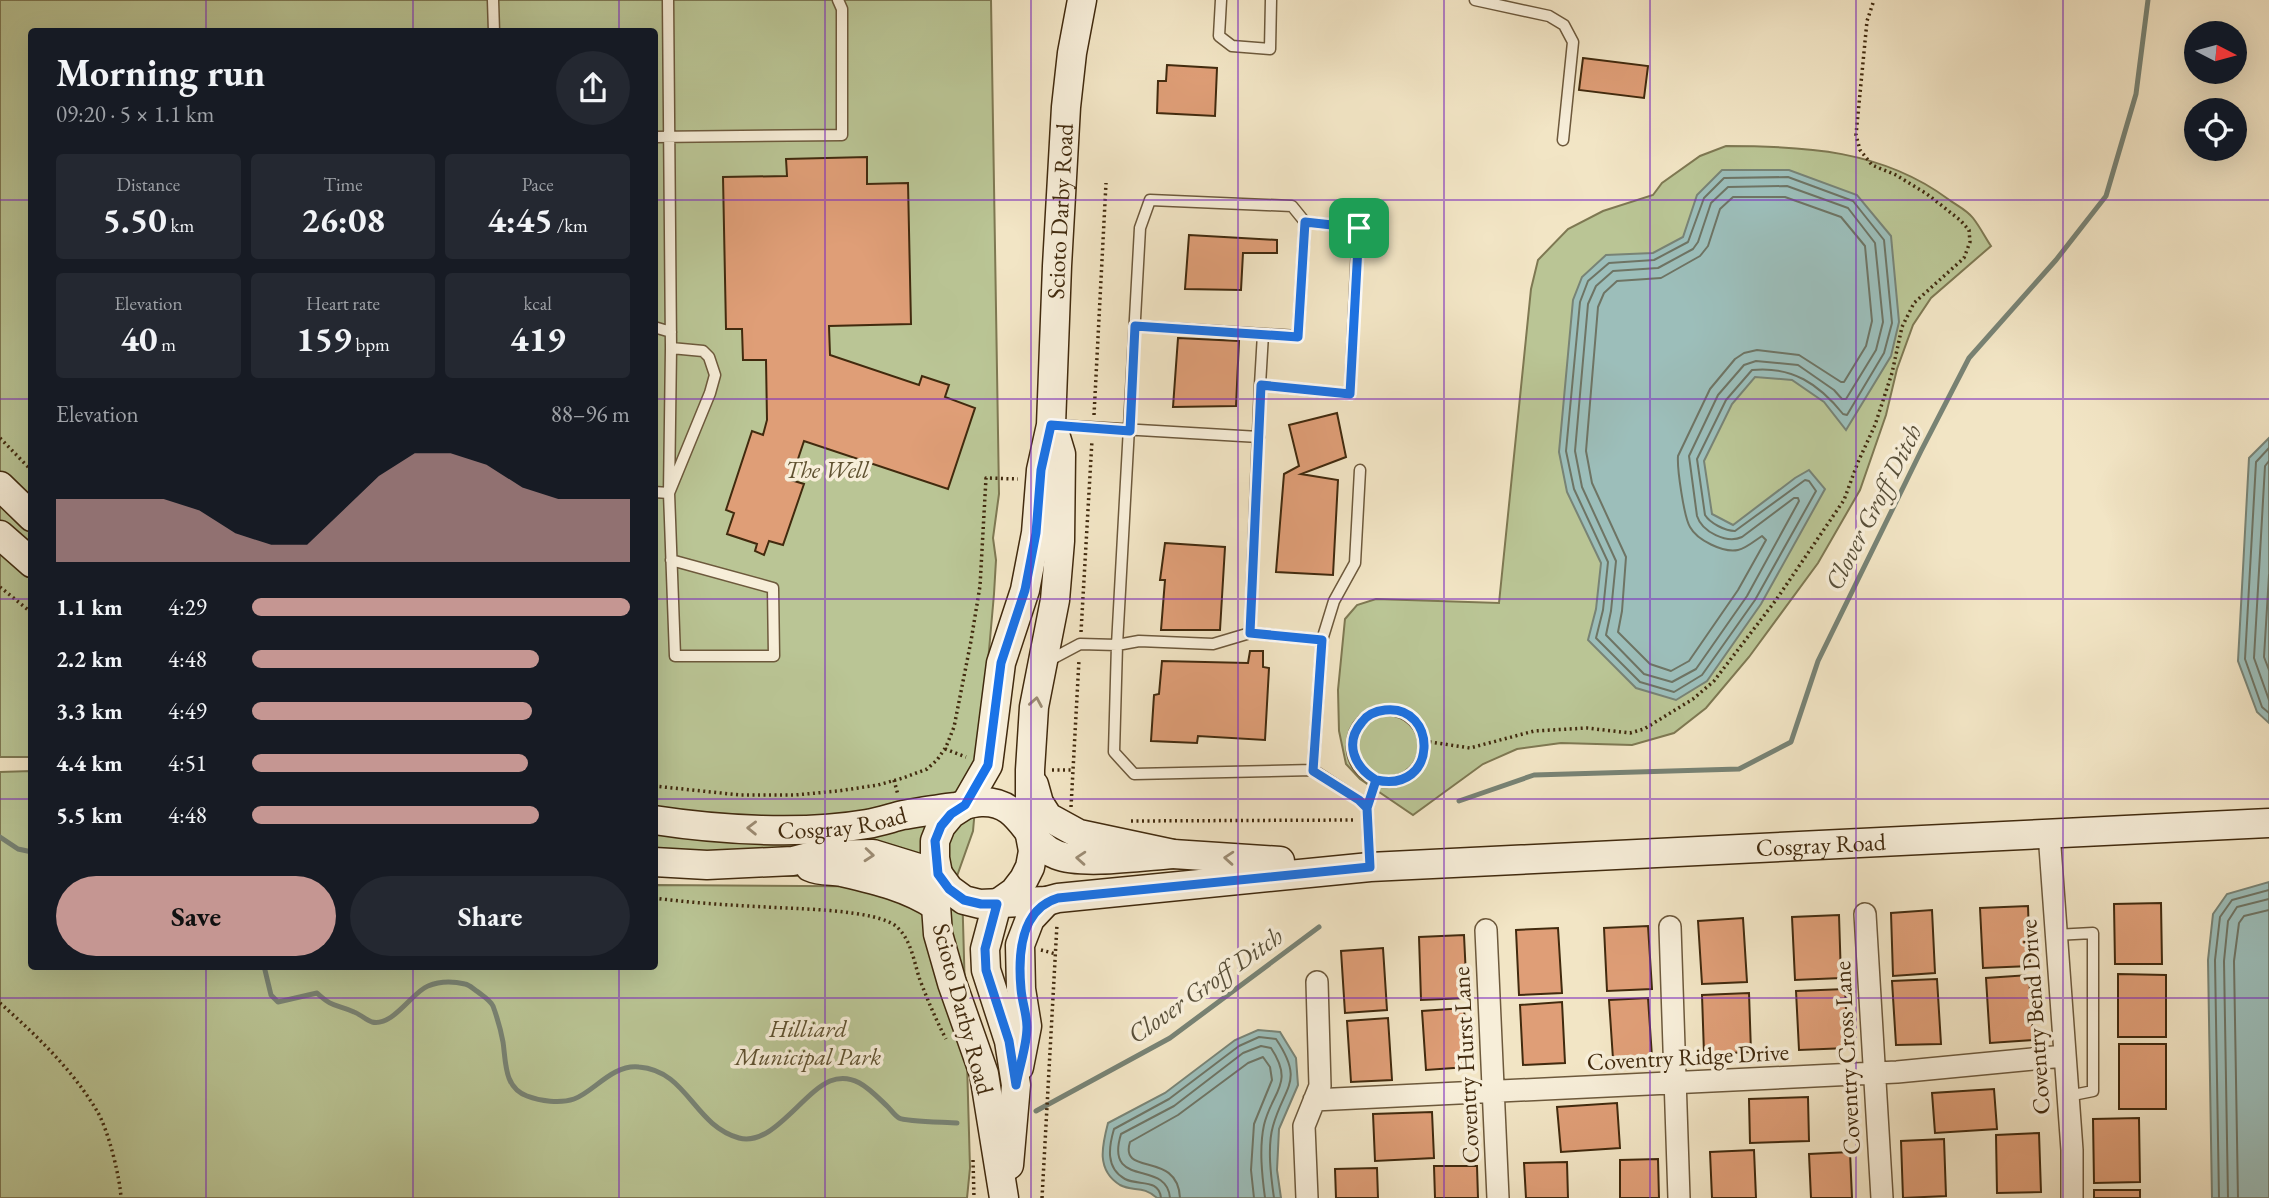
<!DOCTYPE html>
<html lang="en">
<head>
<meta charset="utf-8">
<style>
  :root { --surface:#171b24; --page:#242831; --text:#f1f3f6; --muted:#9ea1a6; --accent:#c59692 }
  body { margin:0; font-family:"EB Garamond",serif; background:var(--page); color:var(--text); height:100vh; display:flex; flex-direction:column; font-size:26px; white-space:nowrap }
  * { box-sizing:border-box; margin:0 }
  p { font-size:23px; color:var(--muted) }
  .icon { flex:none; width:38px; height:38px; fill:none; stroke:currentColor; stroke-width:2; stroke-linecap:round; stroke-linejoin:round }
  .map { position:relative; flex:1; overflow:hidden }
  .sheet { position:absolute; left:28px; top:28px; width:630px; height:942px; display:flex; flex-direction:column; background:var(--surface); border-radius:7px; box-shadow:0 7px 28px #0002 }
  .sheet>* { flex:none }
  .needle { width:46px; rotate:96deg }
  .tools { position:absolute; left:2184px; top:21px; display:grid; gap:14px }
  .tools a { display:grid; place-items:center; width:63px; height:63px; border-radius:50%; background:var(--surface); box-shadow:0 7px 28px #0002; font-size:35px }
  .pin { position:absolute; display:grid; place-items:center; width:60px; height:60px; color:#fff; margin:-30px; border-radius:14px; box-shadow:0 4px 10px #0006 }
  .round { display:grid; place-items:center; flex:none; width:74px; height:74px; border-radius:37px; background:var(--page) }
  .headline { display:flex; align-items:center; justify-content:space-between; height:119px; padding:0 28px }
  h1 { font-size:38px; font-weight:700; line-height:52px }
  .metrics { display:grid; grid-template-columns:repeat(3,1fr); gap:10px; height:119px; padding:7px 28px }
  .metrics div { display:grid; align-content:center; border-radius:7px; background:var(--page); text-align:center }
  .metrics b { font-size:35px; font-weight:700 }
  .metrics small { font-size:19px; font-weight:400 }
  .metrics p { font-size:19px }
  .chart { height:196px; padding:14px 28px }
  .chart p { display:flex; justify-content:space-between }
  .chart svg { width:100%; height:126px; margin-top:7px; fill:var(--accent); opacity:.7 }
  .action { display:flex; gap:14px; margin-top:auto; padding:14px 28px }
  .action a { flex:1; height:80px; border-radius:42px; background:var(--accent); color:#111; font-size:28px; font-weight:700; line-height:80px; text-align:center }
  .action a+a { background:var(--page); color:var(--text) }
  ul { padding:0 28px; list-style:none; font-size:23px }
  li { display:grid; grid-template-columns:112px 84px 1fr; align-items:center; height:52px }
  li i { height:18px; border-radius:9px; background:var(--accent) }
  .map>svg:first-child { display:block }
  .green { fill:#bac595; stroke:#7e7852; stroke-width:2 }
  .water { fill:#9cbeba; stroke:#788375; stroke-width:2 }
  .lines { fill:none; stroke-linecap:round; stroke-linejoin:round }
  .shore { stroke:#6e7464; stroke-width:2 }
  .stream { stroke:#788375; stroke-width:5 }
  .building { fill:#df9e77; stroke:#412a0e; stroke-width:2 }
  .service-casing { stroke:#6d593c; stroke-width:13 }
  .minor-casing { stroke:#6d593c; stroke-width:24 }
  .secondary-casing { stroke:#412a0e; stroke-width:31 }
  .path { stroke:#412a0e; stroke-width:3.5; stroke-dasharray:2 3.5; stroke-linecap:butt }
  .service { stroke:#f7eed9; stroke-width:10 }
  .minor { stroke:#f7eed9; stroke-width:21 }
  .secondary { stroke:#f7eed9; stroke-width:28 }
  .oneway { stroke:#9c8c74 }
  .route-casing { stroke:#fff; stroke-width:14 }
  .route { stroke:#1a73e8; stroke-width:9 }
  .grid { fill:none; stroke:#7b2cbf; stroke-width:2; stroke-opacity:0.55 }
  .labels { text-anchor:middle; stroke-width:7; stroke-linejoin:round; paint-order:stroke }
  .street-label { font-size:24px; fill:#412a0e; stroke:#f7eed9 }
  .park-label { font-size:24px; font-style:italic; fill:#5f5130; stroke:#f7eed9 }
  .water-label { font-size:26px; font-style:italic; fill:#584f39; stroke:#f7eed9 }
</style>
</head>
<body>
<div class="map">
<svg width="2269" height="1198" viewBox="0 0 2269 1198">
  <rect width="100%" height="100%" fill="#f2e5c5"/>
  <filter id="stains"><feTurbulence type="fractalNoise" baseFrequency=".00286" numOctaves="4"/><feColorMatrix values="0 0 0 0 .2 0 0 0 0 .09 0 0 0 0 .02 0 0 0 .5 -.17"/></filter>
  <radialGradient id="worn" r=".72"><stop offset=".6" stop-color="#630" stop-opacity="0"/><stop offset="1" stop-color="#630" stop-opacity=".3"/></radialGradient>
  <path class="green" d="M0 0H991L999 494 993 538 996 560 994 594 973 831 957 876H655L654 32H32V757H0Z
    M1726 146C1805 146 1882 150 1948 199 1956 205 1967 210 1973 218 1980 227 1985 237 1991 246L1931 298 1913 325 1897 369 1886 415 1860 490 1818 563 1749 657 1706 708 1674 733 1632 745 1561 743 1517 749 1483 764 1413 815 1360 779 1346 764 1339 731 1338 690 1345 619 1357 605 1376 599 1499 603 1531 289 1538 260 1568 229 1603 211 1653 195 1662 183 1700 156Z
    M31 771 32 966H654L655 885 962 887 970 1168 967 1198H0V772Z"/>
  <path class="water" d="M1722 170H1789L1857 195 1891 236 1899 322 1891 356 1846 430 1824 402 1792 380 1755 377 1732 404 1704 461 1712 514 1733 525 1795 478 1809 470 1825 489 1761 604 1707 681 1676 700 1636 688 1588 640 1596 609 1601 563 1567 492 1559 452 1573 300 1582 277 1606 255 1653 253 1683 237 1697 195Z
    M2269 438V723L2257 712 2238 661 2249 458Z
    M2269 882V1198H2212L2208 960 2213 914 2227 894Z
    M1258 1030 1280 1032 1296 1058 1298 1085 1279 1129 1277 1170 1281 1198H1157C1143 1185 1133 1192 1120 1185 1096 1170 1102 1146 1108 1123L1165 1093 1235 1040Z"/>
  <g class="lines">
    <path class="shore" d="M1788 177 1853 201 1884 240 1892 323 1884 353 1847 415 1843 414C1819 384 1792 366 1752 370L1726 400 1697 459 1705 515C1710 523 1725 531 1735 531L1805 480 1809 481 1816 491 1755 600 1702 675 1674 692 1640 682 1596 638 1603 610 1608 562 1574 489 1566 451 1580 302 1588 281 1609 263 1654 260 1688 242 1704 198 1724 178Z
      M1787 186 1848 208 1875 243 1883 322 1876 350 1846 399H1842L1834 390 1798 365 1756 361 1744 365 1718 395 1689 456 1697 516C1702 532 1727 544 1742 537L1794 498H1798L1799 501 1747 596 1696 669 1672 682 1644 674 1606 635 1611 611 1616 561 1582 487 1575 451 1588 304 1596 286 1613 271 1658 268 1693 249 1698 242 1711 203 1728 187Z
      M1733 197H1785L1841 217 1865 246 1872 321 1866 346 1844 382H1841L1799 355 1757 350 1744 353 1735 359 1710 389 1678 456C1677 469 1684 517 1690 527 1697 540 1723 553 1738 550 1747 548 1754 541 1762 536L1766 540 1738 590 1689 661 1671 671 1650 664 1618 632 1622 611 1626 557 1592 483 1586 451 1598 307 1604 293 1617 281 1661 278 1700 256 1708 246 1720 209Z
      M2269 448 2256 462 2245 659 2262 707 2269 713
      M2269 461 2265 466 2254 658 2269 700
      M2269 575 2264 657 2269 670
      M1161 1198C1159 1178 1138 1186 1125 1179 1105 1168 1109 1146 1114 1129L1169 1099 1239 1046 1259 1037 1276 1039C1305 1082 1284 1086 1273 1126 1267 1147 1271 1177 1274 1198
      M1170 1198C1167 1158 1104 1190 1121 1134L1174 1106 1243 1053 1261 1046 1271 1048C1295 1084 1272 1091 1264 1125 1259 1148 1262 1175 1265 1198
      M1180 1198C1178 1150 1119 1177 1130 1142L1178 1115 1248 1063 1263 1057 1270 1067 1272 1080 1254 1124 1251 1170 1254 1198
      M2219 1198 2215 960 2220 917 2232 900 2269 890
      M2228 1198 2224 961 2228 921 2237 907 2269 899
      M2238 1198 2234 961 2239 923 2244 916 2269 910"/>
    <path class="stream" d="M1459 801 1534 775 1739 769 1791 742 1818 661 1921 451 1969 358 2056 260 2106 196 2136 94 2148 0
      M0 837 18 849 32 852
      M264 966 271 995 278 1002 317 993C333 1008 336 1004 354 1012 360 1014 366 1020 372 1022 393 1027 412 992 428 986 440 981 452 981 465 984 470 985 473 989 478 992 483 996 490 1000 493 1006 497 1017 501 1031 503 1042 506 1062 504 1088 527 1096 540 1101 560 1104 574 1099 594 1092 612 1064 639 1067 688 1071 693 1125 739 1138 772 1147 802 1093 830 1081 855 1071 872 1092 888 1107 891 1110 895 1116 899 1118 907 1122 946 1122 957 1123
      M1036 1111 1170 1038 1319 927"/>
  </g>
  <path class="building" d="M1583 58 1648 66 1644 98 1579 90Z
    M1167 65 1217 68 1215 116 1157 113 1158 81H1166Z
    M867 157V184L908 183 911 324 829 326 830 355 919 385 922 376 949 385 945 397 975 408 948 489 804 441 791 480 804 484 783 545 769 541 764 555 755 551 757 544 727 534 734 513 726 510 752 431 763 435 767 420 766 360H743L742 329H726L723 177 787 176 786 159Z
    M1189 235 1277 240V253H1243L1241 290 1185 289Z
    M1178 338 1239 341 1236 406 1173 407Z
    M1337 413 1346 457 1301 474 1338 480 1333 575 1276 572 1284 474 1299 466 1289 425Z
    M1165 543 1225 547 1220 630H1161L1165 580H1160Z
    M1250 651H1263V667L1269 668 1265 740 1198 736 1197 743 1151 741 1154 695 1159 694 1162 661 1248 663Z
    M2161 903 2162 964H2115L2114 904Z
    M2028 906 2030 966 1983 968 1980 908Z
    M1932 910 1935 973 1893 976 1891 913Z
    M1839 915 1841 978 1795 980 1792 917Z
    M1743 918 1747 982 1702 984 1698 921Z
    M1648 926 1652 989 1607 991 1604 928Z
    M1558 928 1562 993 1519 995 1516 930Z
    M1464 935 1467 998 1421 1000 1419 937Z
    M1383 948 1387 1010 1345 1013 1341 951Z
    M2118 974 2166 975V1037H2118Z
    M2029 975 2033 1040 1990 1043 1986 978Z
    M1937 979 1941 1044 1896 1045 1892 981Z
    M1845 989 1848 1048 1799 1050 1796 991Z
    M1749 993 1751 1052 1704 1054 1702 995Z
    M1648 998 1652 1057 1613 1059 1609 1000Z
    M1562 1002 1565 1063 1523 1065 1520 1005Z
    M1464 1008 1468 1067 1426 1070 1422 1011Z
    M1388 1018 1392 1080 1351 1082 1347 1021Z
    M2119 1044H2166V1109H2119Z
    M1994 1089 1997 1129 1935 1133 1932 1093Z
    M1808 1097 1809 1141 1750 1143 1749 1099Z
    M1617 1103 1620 1148 1561 1152 1557 1107Z
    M1432 1112 1434 1158 1375 1161 1373 1114Z
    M2139 1118 2140 1182 2094 1183 2093 1119Z
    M2039 1133 2041 1192 1997 1193 1996 1135Z
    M1944 1139 1946 1196 1903 1198 1901 1141Z
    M1754 1150 1756 1198H1712L1710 1152Z
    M1850 1152 1852 1198H1811L1809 1154Z
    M1658 1159 1659 1198H1620V1160Z
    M1567 1162 1568 1198H1526L1524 1163Z
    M1434 1166H1477L1478 1198H1435Z
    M1377 1168 1378 1198H1336L1335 1169Z
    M2094 1190H2140V1198H2094Z"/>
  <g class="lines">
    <defs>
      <path id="service" d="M493 0 494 32
        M668 0 671 348 669 493 675 656H774L773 588 671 560
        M1221 0 1219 36 1232 46 1270 49 1271 0
        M1475 0 1549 16 1564 25 1573 42 1563 140
        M654 137 842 135V9L838 0
        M1135 326 1298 336 1305 222
        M654 327 671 332
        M1260 385 1263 334
        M1053 425 1259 437
        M654 492 669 493 710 393 715 375 709 357 703 351 671 348
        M1250 633 1260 385 1350 394 1358 228 1305 222 1292 206 1150 200 1140 228 1117 645 1114 752 1134 774 1313 770 1359 800 1367 808
        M1048 661 1080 644 1117 645 1139 641 1213 644 1250 633 1322 640
        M1352 746a36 36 0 1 1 72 0a36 36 0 1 1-72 0Z
        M1313 770 1322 640 1334 601 1355 563 1360 470
        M1370 867 1367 808 1376 780
        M2055 935 2093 933V1091L2068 1096"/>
      <path id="minor" d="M2049 833 2072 1150V1198
        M1865 914 1882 1198
        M1670 927 1679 1198
        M1486 930 1498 1198
        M1314 1100 1897 1072 2064 1056
        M1307 1198 1304 1126 1320 1086 1317 982"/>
      <g id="secondary">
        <path d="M0 486 32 517"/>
        <path d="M0 535 32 563"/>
        <path d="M1034 785 1039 803 1048 817 1079 834 1173 854 1280 861"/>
        <path id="s1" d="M654 820C719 830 803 835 867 824 879 822 891 818 903 815 921 812 938 809 956 807 964 805 974 802 982 802 1023 801 1024 842 1057 855 1082 865 1144 856 1173 854"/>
        <path id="s2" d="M654 862 707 865 793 861 816 855 873 854 938 874 949 889 964 900 980 904 1047 901 1058 898 1370 867 2269 823"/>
        <path d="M810 867C821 872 831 870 842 872 876 880 907 887 936 906"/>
        <path d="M1019 1067 1027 1026 1021 989 1020 945 1030 919 1047 901"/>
        <path d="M1009 1165 1016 1085 1009 1041 986 970 985 949 997 904 1014 892 1024 879 1030 867 1033 851 1030 835V770L1034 707 1055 600 1060 541 1061 454 1055 434"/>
        <path id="s3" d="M1004 1198 984 1074 952 983 938 934 936 906 938 874 935 858V841L941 826 951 814 965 805 988 765 1001 663 1025 590 1036 533 1041 470 1051 425 1057 266 1066 107 1072 53 1082 0"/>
      </g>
    </defs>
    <use href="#service" class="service-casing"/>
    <use href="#minor" class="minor-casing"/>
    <use href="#secondary" class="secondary-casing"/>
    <path class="path" d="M1094 415 1106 183
      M0 438 32 471
      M0 587 32 613
      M1081 632 1092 440
      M1424 741 1470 748 1534 731 1587 728 1630 733 1644 729 1693 699 1714 681 1776 600 1844 500 1858 462 1875 425 1892 373 1902 327 1914 303 1964 258 1970 242 1969 230 1960 220 1927 194 1896 175 1872 165 1860 150 1856 135 1867 21 1874 0
      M945 749 966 757
      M1052 770H1072
      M894 780 898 795
      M654 786 740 795H795L838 791 878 785 903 778 927 769 937 760 946 747 954 727 971 641 980 586 986 478 1018 479
      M1071 807 1079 660
      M1131 821 1354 820
      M654 898C692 903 729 905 766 907 794 909 877 909 897 927 912 941 914 963 920 980 928 1001 936 1020 946 1039
      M1041 950 1056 954
      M0 1003C36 1035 72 1069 97 1111 108 1129 120 1177 121 1198
      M973 1160 974 1198
      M1042 1198 1057 924"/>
    <use href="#service" class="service"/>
    <use href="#minor" class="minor"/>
    <use href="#secondary" class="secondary"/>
  </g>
  <defs><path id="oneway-chevron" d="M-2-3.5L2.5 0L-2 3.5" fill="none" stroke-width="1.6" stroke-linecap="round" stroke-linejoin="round" transform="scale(1.75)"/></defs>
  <g class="oneway">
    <use href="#oneway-chevron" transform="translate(1036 702) rotate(-80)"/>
    <use href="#oneway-chevron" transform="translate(752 828) rotate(-179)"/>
    <use href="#oneway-chevron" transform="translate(869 855) rotate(5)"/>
    <use href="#oneway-chevron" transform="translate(1081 858) rotate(-176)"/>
    <use href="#oneway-chevron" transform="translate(1229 858) rotate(-176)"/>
  </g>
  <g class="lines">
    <defs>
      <path id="route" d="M1359 228 1305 222 1298 337 1135 326 1130 431 1051 425 1041 470 1036 533 1025 590 1001 663 988 765 965 805 951 814 941 826 935 841 938 874 949 889 964 900 981 904H997L985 949 986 970 1009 1041 1016 1085C1019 1067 1027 1046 1027 1027 1027 1015 1022 1002 1021 989 1018 956 1020 909 1058 898L1370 867 1367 808 1376 780C1439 794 1438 704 1385 710 1376 711 1367 715 1362 722 1344 743 1354 767 1376 780L1367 808 1359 800 1313 771 1322 640 1250 633 1261 385 1350 394 1359 228"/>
    </defs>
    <use href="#route" class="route-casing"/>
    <use href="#route" class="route"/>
  </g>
  <path class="grid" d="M206 0V32M413 0V32M619 0V32M825 0V1198M1031 0V1198M1238 0V1198M1444 0V1198M1650 0V1198M1856 0V1198M2063 0V1198M0 200H32M654 200H2269M0 399H32M654 399H2269M0 599H32M654 599H2269M0 799H32M654 799H2269M206 966V1198M413 966V1198M619 966V1198M0 998H2269"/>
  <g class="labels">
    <g class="street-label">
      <text dy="8" stroke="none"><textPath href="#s3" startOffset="1022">Scioto Darby Road</textPath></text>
      <text dy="8" stroke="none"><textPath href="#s1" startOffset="189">Cosgray Road</textPath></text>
      <text dy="8" stroke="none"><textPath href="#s2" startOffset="1185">Cosgray Road</textPath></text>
      <text transform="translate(963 1009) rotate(75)" y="8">Scioto Darby Road</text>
      <text transform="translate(2035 1017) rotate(-94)" y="8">Coventry Bend Drive</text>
      <text transform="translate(1688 1057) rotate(-3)" y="8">Coventry Ridge Drive</text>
      <text transform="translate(1847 1058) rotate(-93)" y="8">Coventry Cross Lane</text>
      <text transform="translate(1466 1065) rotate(-93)" y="8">Coventry Hurst Lane</text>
    </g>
    <g class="park-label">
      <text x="827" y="478">The Well</text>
      <text x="808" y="1037">Hilliard<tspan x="808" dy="28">Municipal Park</tspan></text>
    </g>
    <g class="water-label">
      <text transform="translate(1873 507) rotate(-63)" y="9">Clover Groff Ditch</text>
      <text transform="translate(1205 985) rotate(-35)" y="9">Clover Groff Ditch</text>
    </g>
  </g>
  <rect width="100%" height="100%" filter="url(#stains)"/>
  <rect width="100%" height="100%" fill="url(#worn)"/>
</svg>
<div class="tools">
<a><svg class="needle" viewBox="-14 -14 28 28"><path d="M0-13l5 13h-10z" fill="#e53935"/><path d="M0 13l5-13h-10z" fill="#9ea1a6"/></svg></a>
<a><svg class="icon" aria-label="locate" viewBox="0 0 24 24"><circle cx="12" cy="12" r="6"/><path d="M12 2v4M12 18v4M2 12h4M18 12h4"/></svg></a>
</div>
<div class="pin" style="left:1359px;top:228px;background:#1e9e55"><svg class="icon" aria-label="arrive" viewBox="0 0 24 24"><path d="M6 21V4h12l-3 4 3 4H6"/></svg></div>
<section class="sheet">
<div class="headline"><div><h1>Morning run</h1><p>09:20 · 5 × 1.1 km</p></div><a class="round"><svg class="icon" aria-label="share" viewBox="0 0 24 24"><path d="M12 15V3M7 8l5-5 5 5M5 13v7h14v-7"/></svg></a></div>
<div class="metrics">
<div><p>Distance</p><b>5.50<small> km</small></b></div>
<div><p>Time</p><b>26:08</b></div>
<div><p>Pace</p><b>4:45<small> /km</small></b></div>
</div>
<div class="metrics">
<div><p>Elevation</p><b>40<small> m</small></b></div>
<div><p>Heart rate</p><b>159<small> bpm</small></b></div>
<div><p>kcal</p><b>419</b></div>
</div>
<div class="chart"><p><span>Elevation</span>88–96 m</p>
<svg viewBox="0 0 160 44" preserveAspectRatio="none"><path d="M0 44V22L10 22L20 22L30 22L40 26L50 34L60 38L70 38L80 26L90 14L100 6L110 6L120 10L130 18L140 22L150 22L160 22V44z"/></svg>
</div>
<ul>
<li><b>1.1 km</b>4:29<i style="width:100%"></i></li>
<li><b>2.2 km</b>4:48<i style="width:76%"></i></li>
<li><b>3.3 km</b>4:49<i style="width:74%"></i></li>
<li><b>4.4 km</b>4:51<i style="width:73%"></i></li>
<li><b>5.5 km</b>4:48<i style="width:76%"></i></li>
</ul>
<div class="action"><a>Save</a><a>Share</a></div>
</section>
</div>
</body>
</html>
